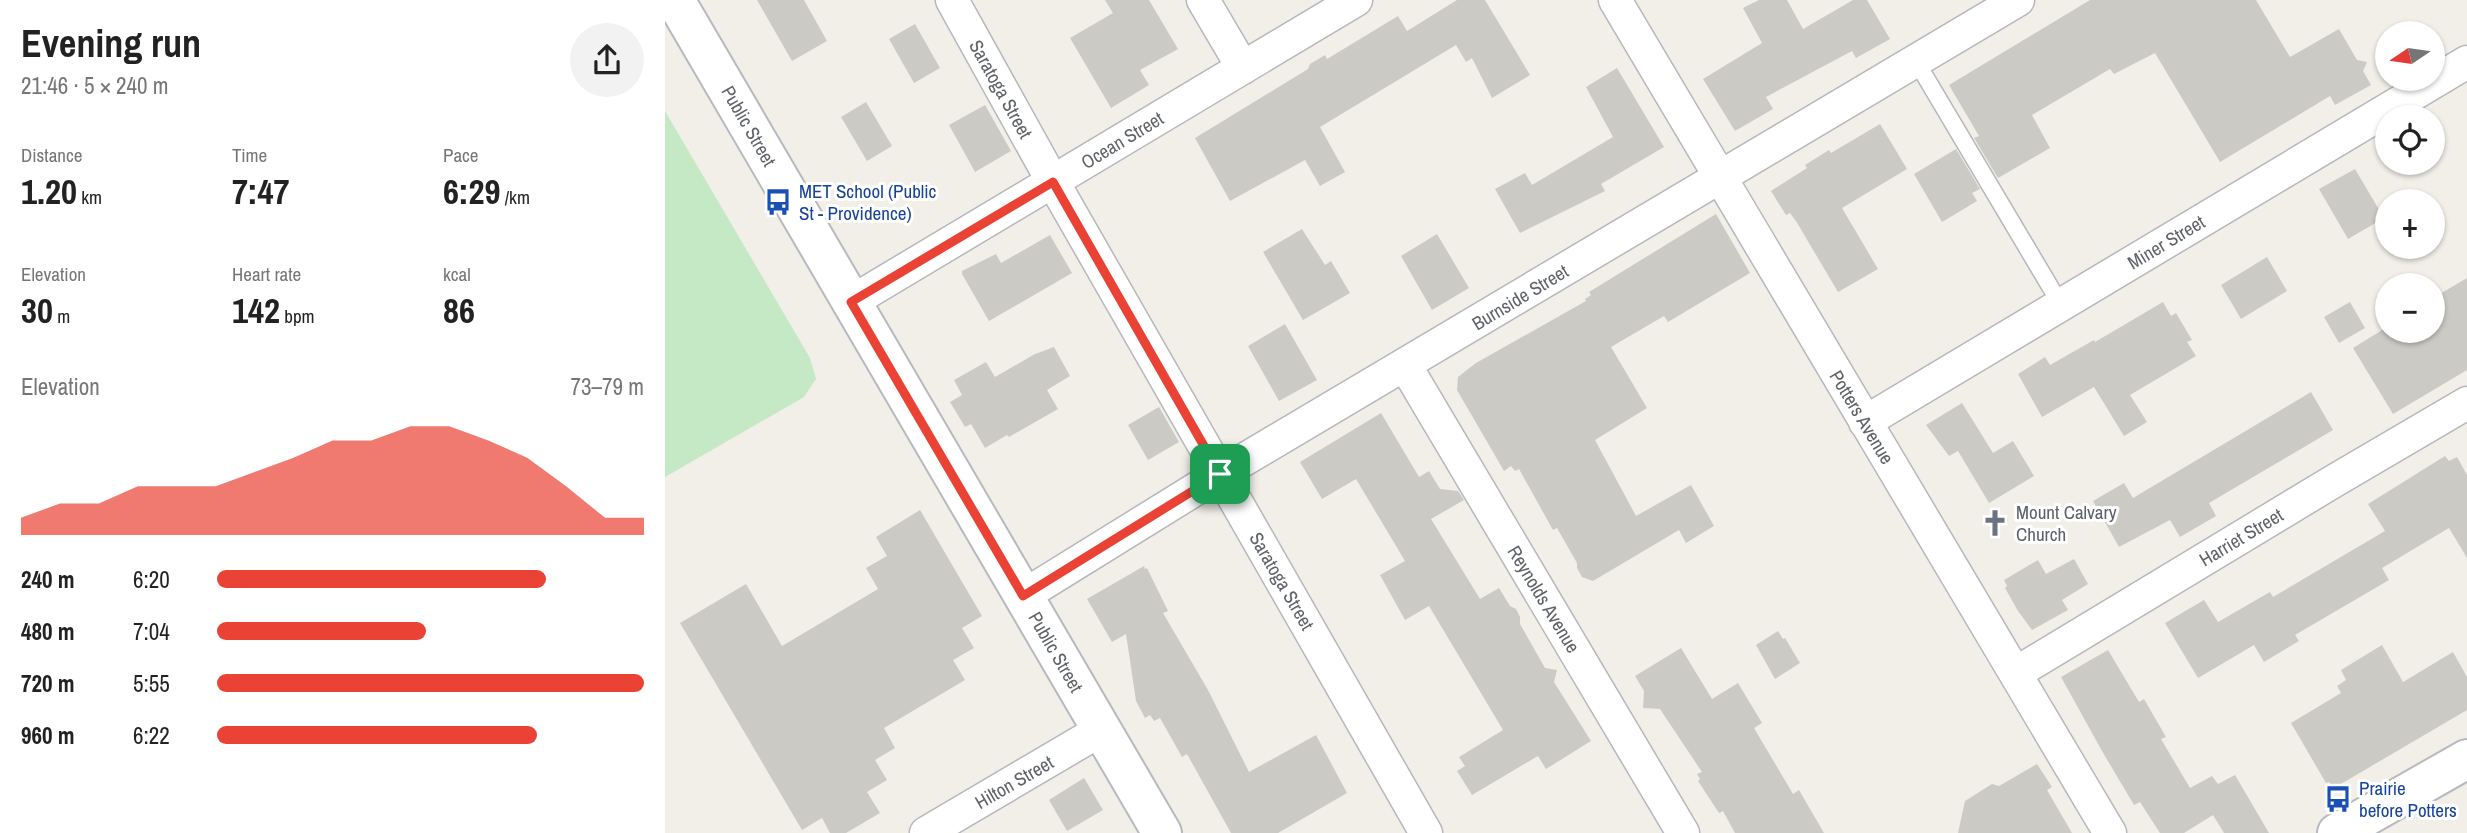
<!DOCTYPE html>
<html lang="en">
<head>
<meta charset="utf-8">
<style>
  :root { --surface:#fff; --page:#f2f2f2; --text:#222; --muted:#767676; --accent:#ea4335 }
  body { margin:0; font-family:"Archivo Narrow",sans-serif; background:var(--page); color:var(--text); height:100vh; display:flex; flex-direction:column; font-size:26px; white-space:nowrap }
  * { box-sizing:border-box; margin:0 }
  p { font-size:23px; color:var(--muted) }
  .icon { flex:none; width:38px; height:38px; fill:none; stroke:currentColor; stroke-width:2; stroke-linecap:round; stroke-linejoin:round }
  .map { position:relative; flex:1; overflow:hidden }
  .side { display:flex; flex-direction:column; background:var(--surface); width:665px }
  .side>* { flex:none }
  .needle { width:46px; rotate:257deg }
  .fabs { position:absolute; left:1710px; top:21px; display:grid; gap:14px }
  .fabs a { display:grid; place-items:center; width:70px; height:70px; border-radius:50%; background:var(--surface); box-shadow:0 2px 5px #0004; font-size:35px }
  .pin { position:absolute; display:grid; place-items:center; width:60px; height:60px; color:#fff; margin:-30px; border-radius:14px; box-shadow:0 4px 10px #0006 }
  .round { display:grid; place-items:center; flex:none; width:74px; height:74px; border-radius:37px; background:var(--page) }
  .overview { display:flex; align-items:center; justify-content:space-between; height:119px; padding:0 21px }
  h1 { font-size:38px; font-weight:800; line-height:52px }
  .stats { display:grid; grid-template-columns:repeat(3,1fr); gap:10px; height:119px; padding:7px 21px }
  .stats div { display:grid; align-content:center }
  .stats b { font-size:35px; font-weight:800 }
  .stats small { font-size:19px; font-weight:400 }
  .stats p { font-size:19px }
  .chart { height:196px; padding:14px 21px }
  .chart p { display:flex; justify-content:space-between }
  .chart svg { width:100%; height:126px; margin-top:7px; fill:var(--accent); opacity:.7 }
  ul { padding:0 21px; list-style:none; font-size:23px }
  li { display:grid; grid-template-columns:112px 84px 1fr; align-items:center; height:52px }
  li i { height:18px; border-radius:9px; background:var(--accent) }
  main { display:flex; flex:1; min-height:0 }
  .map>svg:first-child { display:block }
  .green { fill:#c5e8c5 }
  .building { fill:#cccac5 }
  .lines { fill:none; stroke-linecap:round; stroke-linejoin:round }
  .lane-casing { stroke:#b5b8bc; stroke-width:19 }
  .street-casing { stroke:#b5b8bc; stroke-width:35 }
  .secondary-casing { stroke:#b6babf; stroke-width:42 }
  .lane { stroke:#fff; stroke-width:16 }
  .street { stroke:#fff; stroke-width:32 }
  .secondary { stroke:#fff; stroke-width:38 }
  .route-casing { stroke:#fff; stroke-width:14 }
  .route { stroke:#ea4335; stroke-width:9 }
  .labels { text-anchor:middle; stroke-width:6; stroke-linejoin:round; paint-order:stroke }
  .street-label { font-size:19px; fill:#5f6368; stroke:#fff }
  .transit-label { font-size:19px; fill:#164399; stroke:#fff; text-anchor:start }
  .worship-label { font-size:19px; fill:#5b616d; stroke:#fff; text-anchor:start }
</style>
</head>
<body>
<main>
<section class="side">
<div class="overview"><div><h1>Evening run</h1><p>21:46 · 5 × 240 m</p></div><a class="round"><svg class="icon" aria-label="share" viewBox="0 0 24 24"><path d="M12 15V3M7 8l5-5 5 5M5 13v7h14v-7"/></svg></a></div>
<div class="stats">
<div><p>Distance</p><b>1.20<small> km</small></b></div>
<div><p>Time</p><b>7:47</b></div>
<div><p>Pace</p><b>6:29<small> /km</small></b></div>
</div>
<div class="stats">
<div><p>Elevation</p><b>30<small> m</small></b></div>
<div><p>Heart rate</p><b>142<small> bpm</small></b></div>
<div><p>kcal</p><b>86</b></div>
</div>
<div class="chart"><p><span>Elevation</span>73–79 m</p>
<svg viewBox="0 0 160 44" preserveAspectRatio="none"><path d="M0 44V38L10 33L20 33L30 27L40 27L50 27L60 22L70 17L80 11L90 11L100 6L110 6L120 11L130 17L140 27L150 38L160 38V44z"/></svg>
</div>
<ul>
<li><b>240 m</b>6:20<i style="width:77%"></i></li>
<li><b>480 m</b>7:04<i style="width:49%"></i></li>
<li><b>720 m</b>5:55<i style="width:100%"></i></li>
<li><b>960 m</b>6:22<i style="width:75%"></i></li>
</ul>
</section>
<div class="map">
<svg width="1802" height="833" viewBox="0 0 1802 833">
  <rect width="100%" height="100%" fill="#f1efe8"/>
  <path class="green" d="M0 111 145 358 151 379 139 397 0 477Z"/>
  <path class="building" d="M92 0H139L162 41 127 61Z
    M440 0H484L513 49 475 70 484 85 446 108 405 38 448 13Z
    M792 0H820L865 75 827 98 807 58 801 62 791 45 655 127 680 172 655 186 640 160 565 201 530 138 643 69 645 64 660 55 662 59 733 16 742 31Z
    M1094 0H1122L1138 29 1188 0H1202L1225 39 1191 58 1187 51 1101 97 1108 109 1070 131 1038 79 1097 43 1078 8Z
    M1425 0H1591L1625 57 1674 29 1692 60 1702 62 1698 71 1706 85 1670 105 1665 96 1555 162 1490 53 1449 74 1445 69 1367 115 1385 148 1333 178 1309 138 1314 136 1284 85Z
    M250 24 275 68 249 83 224 39Z
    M952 68 999 147 936 184 940 191 855 233 830 189 860 173 867 185 948 137 921 87Z
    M201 102 227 146 202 161 176 117Z
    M320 105 346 151 310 172 284 125Z
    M1215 124 1242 169 1177 208 1213 269 1173 292 1131 221 1125 213 1121 215 1106 191 1142 168 1140 165 1164 150 1166 153Z
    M1291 149 1315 189 1307 193 1312 201 1277 222 1249 174Z
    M1690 169 1719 218 1683 239 1654 189Z
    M1051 214 1085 273 1003 322 999 316 946 347 982 408 930 440 971 516 1026 485 1049 526 1021 543 1014 530 928 581 917 577 912 568V563L892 528 888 530 854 469 850 471 846 466 839 471 792 390 793 377 811 363 921 301 920 299 926 295 924 292Z
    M637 229 660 265 666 261 685 293 638 320 598 252Z
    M772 234 804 288 767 310 736 256Z
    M385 235 407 273 324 321 297 274V271L331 254 336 263Z
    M1602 257 1622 291 1576 319 1556 285Z
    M1802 278V370L1728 414 1688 348 1722 327V331H1768V298Z
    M1498 302 1506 316 1511 313 1527 340 1522 342 1531 356 1465 395 1482 422 1459 436 1429 387 1377 417 1353 374 1380 357 1385 365 1429 340 1430 342Z
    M1685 302 1700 328 1674 343 1659 317Z
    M620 324 652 380 614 401 583 346Z
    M389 347 405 376 382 390 393 409 344 437 342 435 320 448 306 424 300 427 285 402 297 395 289 380 321 362 330 377 370 354Z
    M1646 392 1668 430 1544 503 1551 516 1515 537 1505 520 1454 547 1428 501 1459 483 1468 498Z
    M1297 403 1328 453 1348 441 1369 476 1324 503 1293 451 1284 456 1261 425Z
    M494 407 514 442 483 460 463 425Z
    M716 413 754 477 764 471 775 489 793 491 799 500 766 519 815 599 834 588 845 606 851 609 855 617V624L880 668 892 670 889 682 926 741 881 769 873 756 807 795 792 771 800 766 794 757 838 730 764 606 740 620 715 575 740 561 691 479 657 499 635 462Z
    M1780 456 1784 461 1792 457 1802 475V558L1784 528 1717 568 1724 580 1630 635 1634 641 1599 662 1589 645 1533 678 1500 623 1539 600 1553 622 1605 592 1608 597 1720 531 1703 504Z
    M255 510 317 616 297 628 309 648 288 660 300 680 219 728 230 748 210 760 222 780 202 792 215 813 181 833H165L157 818 137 830 15 623 81 584 117 646 213 589 201 568 222 556 211 537Z
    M1409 559 1423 584 1397 600 1403 610 1367 630 1353 611 1340 588 1342 586 1339 580 1373 560 1381 574Z
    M479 566 480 569 482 568 503 611 498 613 543 690 584 772 651 735 682 793 613 833H566L522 754 517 757 495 718 489 721 485 715 480 718 471 701 461 634 447 642 422 599Z
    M1113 631 1118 639 1120 638 1135 663 1110 679 1091 645Z
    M1717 645 1738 682 1788 652 1802 677V710L1669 788 1664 782 1661 783 1626 723 1676 693 1672 686 1681 680 1676 670Z
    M1016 648 1047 699 1073 683 1097 723 1089 728 1128 794 1134 790 1159 833H1070L1058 811 1054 813 1033 781 1035 779 1032 774 1037 772 995 709 978 708 979 691 970 676Z
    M1443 650 1474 702 1479 699 1501 737 1496 739 1525 788 1547 776 1553 784 1570 775 1604 833H1559L1548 815 1519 833H1495L1475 802 1469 805 1437 751 1396 677Z
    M1372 764 1387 787 1382 790 1407 833H1293L1300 801 1327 784 1334 786Z
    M419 778 438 810 402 831 384 800Z"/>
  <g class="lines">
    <defs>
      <path id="lane" d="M1251 61 1396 305"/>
      <path id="street" d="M287 0 388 182 761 833
        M538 0 578 68
        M950 0 1445 833
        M186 302 691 0
        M740 365 1018 833
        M1200 422 1802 62
        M358 596 555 474 1353 0
        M1351 673 1669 481 1802 403
        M261 833 436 730"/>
      <path id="secondary" d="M10 0 497 833
        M1672 833 1802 759"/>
    </defs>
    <use href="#lane" class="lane-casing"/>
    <use href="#street" class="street-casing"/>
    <use href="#secondary" class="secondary-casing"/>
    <use href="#lane" class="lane"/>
    <use href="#street" class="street"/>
    <use href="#secondary" class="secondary"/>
  </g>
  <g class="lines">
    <defs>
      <path id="route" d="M388 182 555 474 358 596 186 302Z"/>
    </defs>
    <use href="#route" class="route-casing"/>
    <use href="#route" class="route"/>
  </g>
  <defs>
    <symbol id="bus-bare" viewBox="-9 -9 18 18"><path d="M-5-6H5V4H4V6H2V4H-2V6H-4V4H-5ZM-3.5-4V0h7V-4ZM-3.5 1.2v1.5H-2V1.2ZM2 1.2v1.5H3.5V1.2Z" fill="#1a4fb4" stroke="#fff" stroke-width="2.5" paint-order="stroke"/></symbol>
    <symbol id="church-bare" viewBox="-9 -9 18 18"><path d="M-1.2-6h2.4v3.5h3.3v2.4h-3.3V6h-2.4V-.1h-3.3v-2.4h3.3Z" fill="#6b7280" stroke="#fff" stroke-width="2.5" paint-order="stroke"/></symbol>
  </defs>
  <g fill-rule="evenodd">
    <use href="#bus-bare" x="94" y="183" width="38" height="38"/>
    <use href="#church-bare" x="1311" y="504" width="38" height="38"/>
    <use href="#bus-bare" x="1654" y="780" width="38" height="38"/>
  </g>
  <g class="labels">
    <g class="street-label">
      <text transform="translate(336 89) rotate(61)" y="7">Saratoga Street</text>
      <text transform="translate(84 126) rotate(60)" y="7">Public Street</text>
      <text transform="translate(457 140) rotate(-31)" y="7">Ocean Street</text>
      <text transform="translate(1501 242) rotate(-31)" y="7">Miner Street</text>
      <text transform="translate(855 297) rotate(-31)" y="7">Burnside Street</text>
      <text transform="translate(1197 417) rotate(59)" y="7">Potters Avenue</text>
      <text transform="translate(1576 537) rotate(-31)" y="7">Harriet Street</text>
      <text transform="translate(617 581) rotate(60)" y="7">Saratoga Street</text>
      <text transform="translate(879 599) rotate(59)" y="7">Reynolds Avenue</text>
      <text transform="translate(391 652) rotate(60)" y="7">Public Street</text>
      <text transform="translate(349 782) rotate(-30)" y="7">Hilton Street</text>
    </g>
    <g class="transit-label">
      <text x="134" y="198">MET School (Public<tspan x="134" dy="22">St - Providence)</tspan></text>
      <text x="1694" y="795">Prairie<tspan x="1694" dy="22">before Potters</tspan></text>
    </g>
    <g class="worship-label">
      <text x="1351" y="519">Mount Calvary<tspan x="1351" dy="22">Church</tspan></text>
    </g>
  </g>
</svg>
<div class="fabs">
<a><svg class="needle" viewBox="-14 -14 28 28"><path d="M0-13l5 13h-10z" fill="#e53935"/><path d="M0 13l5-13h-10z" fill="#767676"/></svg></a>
<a><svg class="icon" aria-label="locate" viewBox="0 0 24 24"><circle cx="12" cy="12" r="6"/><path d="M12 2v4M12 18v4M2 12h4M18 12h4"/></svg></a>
<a>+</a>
<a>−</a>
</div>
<div class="pin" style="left:555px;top:474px;background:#1e9e55"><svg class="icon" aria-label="arrive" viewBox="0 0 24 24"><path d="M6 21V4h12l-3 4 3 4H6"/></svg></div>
</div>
</main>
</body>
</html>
